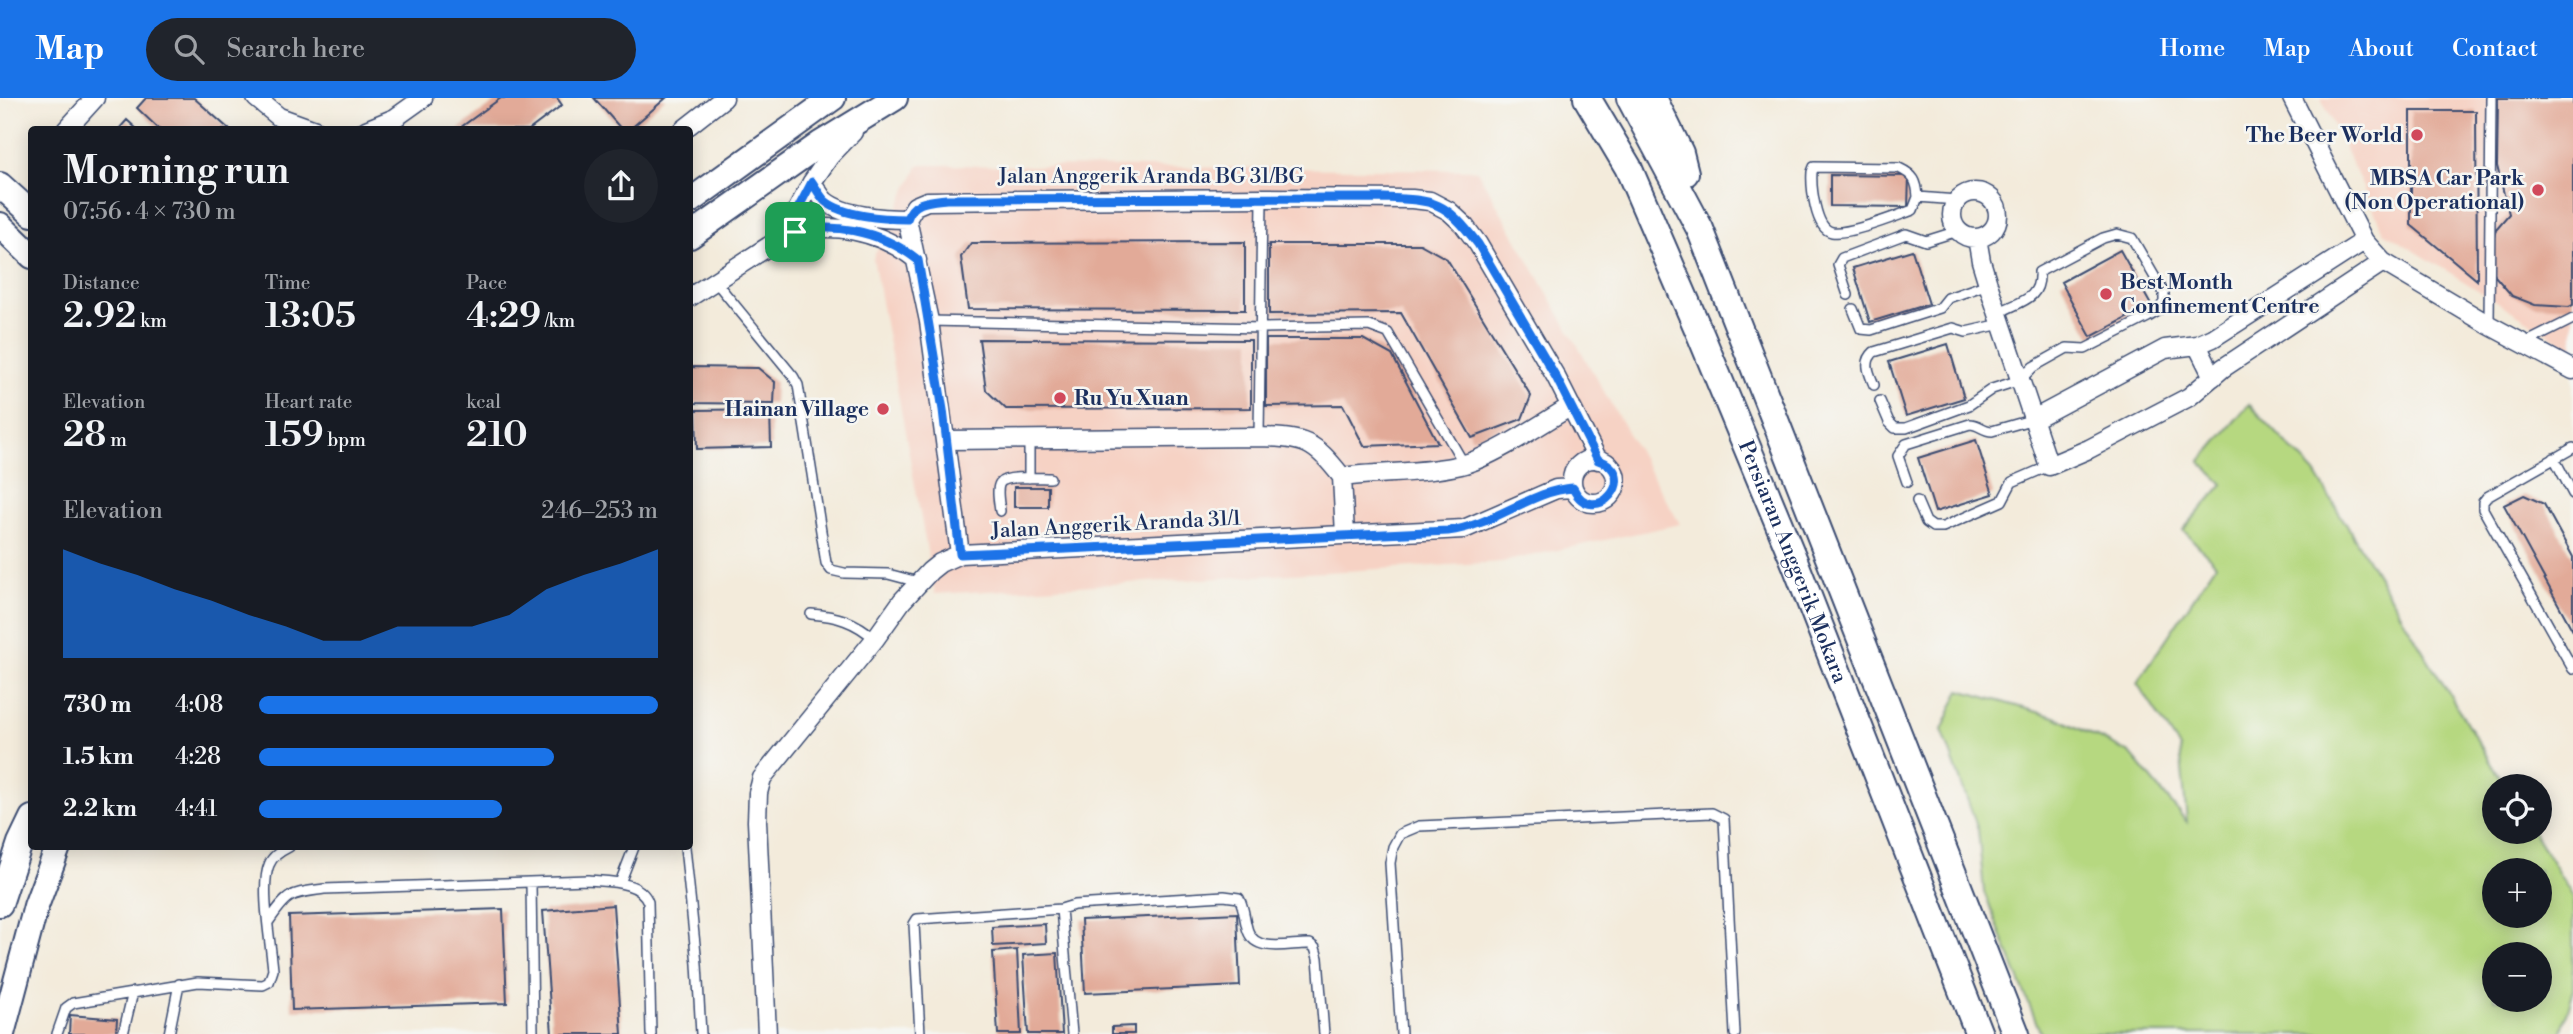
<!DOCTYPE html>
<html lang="en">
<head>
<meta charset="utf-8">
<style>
  :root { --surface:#171b24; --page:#20242c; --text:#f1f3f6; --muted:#9ea1a6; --accent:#1a73e8 }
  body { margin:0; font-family:"Libre Bodoni",serif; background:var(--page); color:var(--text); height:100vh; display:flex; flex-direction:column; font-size:26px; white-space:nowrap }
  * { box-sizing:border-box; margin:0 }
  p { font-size:23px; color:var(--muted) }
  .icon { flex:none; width:38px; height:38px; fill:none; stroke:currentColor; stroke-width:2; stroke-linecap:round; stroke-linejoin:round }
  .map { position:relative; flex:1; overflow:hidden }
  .drawer { position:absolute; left:28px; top:28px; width:665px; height:724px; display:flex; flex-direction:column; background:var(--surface); border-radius:7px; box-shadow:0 4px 18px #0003 }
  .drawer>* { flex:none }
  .tools { position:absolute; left:2482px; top:676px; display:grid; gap:14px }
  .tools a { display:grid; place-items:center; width:70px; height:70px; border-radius:50%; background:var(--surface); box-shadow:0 4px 18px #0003; font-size:35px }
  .pin { position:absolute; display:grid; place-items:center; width:60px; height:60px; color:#fff; margin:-30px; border-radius:14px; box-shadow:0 4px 10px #0006 }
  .round { display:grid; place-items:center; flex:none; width:74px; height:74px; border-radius:37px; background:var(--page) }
  .headline { display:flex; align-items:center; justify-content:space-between; height:119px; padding:0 35px }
  h1 { font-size:38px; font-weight:600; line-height:52px }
  .metrics { display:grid; grid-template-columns:repeat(3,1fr); gap:10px; height:119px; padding:7px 35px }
  .metrics div { display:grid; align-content:center }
  .metrics b { font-size:35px; font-weight:600 }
  .metrics small { font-size:19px; font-weight:400 }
  .metrics p { font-size:19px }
  .chart { height:196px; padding:14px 35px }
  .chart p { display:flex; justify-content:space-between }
  .chart svg { width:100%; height:126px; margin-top:7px; fill:var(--accent); opacity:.7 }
  ul { padding:0 35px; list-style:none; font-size:23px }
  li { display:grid; grid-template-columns:112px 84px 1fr; align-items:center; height:52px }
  li i { height:18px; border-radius:9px; background:var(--accent) }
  header { display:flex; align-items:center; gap:42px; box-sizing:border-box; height:98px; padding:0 35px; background:var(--accent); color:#fff }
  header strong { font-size:33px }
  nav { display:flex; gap:38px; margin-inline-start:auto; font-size:24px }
  .search { width:490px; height:63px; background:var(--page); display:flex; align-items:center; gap:18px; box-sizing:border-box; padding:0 24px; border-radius:38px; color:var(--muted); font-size:26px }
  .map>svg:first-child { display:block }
  .built { fill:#f6d2c4 }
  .green { fill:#b6d880; stroke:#68846f; stroke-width:2; fill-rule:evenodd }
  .building { fill:#e2aa98 }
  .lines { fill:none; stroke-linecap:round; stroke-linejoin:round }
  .service-casing { stroke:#3b4b71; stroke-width:12 }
  .minor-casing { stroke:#3b4b71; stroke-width:21 }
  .secondary-casing { stroke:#3b4b71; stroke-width:28 }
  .primary-casing { stroke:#3b4b71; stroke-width:30 }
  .service { stroke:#fff; stroke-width:9 }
  .minor { stroke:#fff; stroke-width:18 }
  .secondary { stroke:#fff; stroke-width:24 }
  .primary { stroke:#fff; stroke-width:26 }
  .route-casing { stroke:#fff; stroke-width:14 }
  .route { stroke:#1a73e8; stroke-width:9 }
  .poi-dot { fill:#d1495b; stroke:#f6f6f2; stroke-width:2.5 }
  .labels { text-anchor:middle; stroke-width:5; stroke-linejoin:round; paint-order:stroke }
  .poi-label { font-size:21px; font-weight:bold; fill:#1b2f5e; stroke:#f6f6f2; text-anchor:end }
  .street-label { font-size:21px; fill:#1b2f5e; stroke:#f6f6f2 }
</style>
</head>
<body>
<header>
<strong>Map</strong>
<div class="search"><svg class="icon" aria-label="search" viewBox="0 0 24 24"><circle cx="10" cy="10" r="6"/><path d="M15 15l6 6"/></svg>Search here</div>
<nav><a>Home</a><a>Map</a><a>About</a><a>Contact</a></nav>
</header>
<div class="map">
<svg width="2573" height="936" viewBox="0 0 2573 936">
  <rect width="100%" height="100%" fill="#f6f6f2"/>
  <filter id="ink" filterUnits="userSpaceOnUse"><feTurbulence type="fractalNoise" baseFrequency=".0143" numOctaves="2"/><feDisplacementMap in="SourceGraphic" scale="14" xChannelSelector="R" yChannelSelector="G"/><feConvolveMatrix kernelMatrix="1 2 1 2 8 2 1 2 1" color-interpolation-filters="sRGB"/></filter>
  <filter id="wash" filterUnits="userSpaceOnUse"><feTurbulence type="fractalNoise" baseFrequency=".00686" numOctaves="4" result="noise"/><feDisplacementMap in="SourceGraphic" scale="28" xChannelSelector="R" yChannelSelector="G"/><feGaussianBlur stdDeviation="1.57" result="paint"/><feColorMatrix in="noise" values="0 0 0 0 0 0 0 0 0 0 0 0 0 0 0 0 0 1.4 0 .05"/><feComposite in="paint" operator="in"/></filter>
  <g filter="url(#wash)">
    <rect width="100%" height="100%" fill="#f3ebdb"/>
    <path class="built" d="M2321 0H2573V251L2384 134Z
      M919 67 1477 72 1680 426 1502 464 935 496 873 160Z"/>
    <path class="green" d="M2249 306 2315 375 2505 688H2494V733H2533L2573 799V894L2561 936H2041L1984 794 1978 731 1942 632 1960 592 2055 619 2130 655 2187 724 2180 650 2137 585 2216 466 2183 432 2223 386 2200 364ZM2494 772H2539V817H2494ZM2494 856H2539V901H2494Z"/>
    <g id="blocks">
      <path class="building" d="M146 0H194L230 32H160L137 10Z
        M501 0H557L562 7 529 32H457Z
        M594 0H666L629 32H622Z
        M2498 0H2573V207L2569 209 2535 207 2512 198 2495 178 2490 156 2496 131 2509 116 2497 68Z
        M2411 13H2476L2477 182 2411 127Z
        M127 22 138 32H118Z
        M1830 77 1909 78 1908 109 1830 108Z
        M1245 144V212L968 211 961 159 971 145Z
        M1269 146H1420L1447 161 1531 298 1522 321 1472 340 1401 215 1269 216Z
        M1912 152 1929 206 1870 224 1853 170Z
        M2120 152 2151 207 2091 239 2061 184Z
        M979 241 1251 242V310L1006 311 986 292Z
        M1266 241H1363L1392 257 1438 345 1364 348 1343 307 1266 308Z
        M1948 246 1964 300 1906 318 1889 264Z
        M690 269 758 270 775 284 774 306 690 305Z
        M770 311 771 349 697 351 696 312Z
        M1976 342 1993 396 1935 414 1918 360Z
        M1014 389H1048V409H1014Z
        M2524 397 2544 406 2573 459V533L2504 407Z
        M613 807 622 936H552L543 813Z
        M503 811 507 905 292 912 289 818Z
        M1237 815 1240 888 1085 895 1081 822Z
        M1045 826 1046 845 993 848 992 829Z
        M1017 852 1021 936H998L993 854Z
        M1057 855 1062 936H1028L1023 857Z
        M70 917 117 921 116 936H69Z
        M1134 928V936H1112V929Z"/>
    </g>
  </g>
  <g filter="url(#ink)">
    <use href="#blocks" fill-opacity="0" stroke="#3b4b71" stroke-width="2"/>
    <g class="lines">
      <defs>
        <path id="service" d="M1918 99 1913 112C1896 118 1849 137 1832 134 1815 131 1811 88 1812 74L1814 69 1899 70C1914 77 1917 83 1918 99L1957 102
          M715 183 793 278 798 287 826 465 831 472 844 475 888 476 918 484
          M1848 197 1838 167 1842 160 1906 136 1926 143 1958 133
          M1853 211 1861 231 1871 232 1940 210 1948 200 1988 186
          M929 223 1262 230 1369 228 1388 235 1464 366
          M2489 226 2491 0
          M2525 245 2573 221
          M1874 287C1869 275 1863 264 1874 254L1953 230 1966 234 2001 226
          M1880 303 1889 324 1895 330H1906L1969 307 1992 291 2020 282 2033 269 2067 250 2085 251 2148 219 2158 213 2164 204V195L2132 140 2117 136 2103 140 2039 174C2041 202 2020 203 1998 215
          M1259 339 1262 100
          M1029 340V380
          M2573 350 2487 399 2483 404V411L2573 571
          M2554 360 2573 396
          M1907 384 1898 358 1906 346 1970 326C1979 326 1983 333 1992 333L2034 321
          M1917 403 1926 424 1933 429H1943L2002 403 2012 384 2049 368
          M1000 413C999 405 996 391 1000 385 1006 377 1040 380 1050 380
          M811 516C837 518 855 523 875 541
          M685 749 697 866 701 936
          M531 784 533 936
          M620 785 634 749
          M1061 811 1074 807 1224 798 1239 800C1245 811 1244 822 1248 833 1256 856 1291 845 1310 846L1315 850 1318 860 1324 936
          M269 823C289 794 290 796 324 791L588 782C607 784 640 782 648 804L651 936
          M57 936 66 910 73 905 198 884 263 887 269 884 273 872C271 847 260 788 269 767 272 758 281 753 289 749
          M123 936 133 894
          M169 936 179 886
          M920 936 914 826 917 821 1061 811 1072 936
          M1401 936 1390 765 1393 749 1400 736 1419 728 1712 715 1724 721 1735 936"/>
        <path id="minor" d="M256 0 279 19 315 32
          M2292 0 2364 143 2383 164 2489 227 2573 272
          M66 32 95 0
          M366 32 395 20 423 0
          M683 32 724 0
          M812 84C816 90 820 98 825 103 843 118 884 121 907 121
          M1952 117a23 23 0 1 1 46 0a23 23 0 1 1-46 0Z
          M783 139C827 120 881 133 917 162
          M1977 140 1981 163 1988 186 2049 368 2089 351 2189 299 2223 270 2383 164
          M690 199 783 139 812 84 830 58 853 34
          M2197 247 2213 279
          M2034 321 2165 251 2197 247 2213 240 2364 143
          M947 342 1259 339C1305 340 1313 342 1342 379 1381 374 1422 376 1461 367 1491 360 1543 325 1571 308
          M1572 383a22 22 0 1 1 44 0a22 22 0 1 1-44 0Z
          M1342 379 1345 437
          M960 456 929 223 907 121 915 108 927 103 1262 100 1412 101 1430 103 1449 113 1463 126 1478 146 1556 279 1598 362
          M767 936 757 723 758 695 762 680 875 541 902 503 930 473 940 465 960 456 1464 431 1556 391 1573 390"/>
        <path id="secondary" d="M0 87 32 116
          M690 103 833 0
          M0 127 32 158
          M690 138 820 46 895 0
          M0 806 20 745 32 720
          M2 936 36 808 58 749"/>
        <g id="primary">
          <path id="s1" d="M1587 0 1628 69 1701 238 1795 465 1979 936"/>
          <path d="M1630 0 1700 131 2016 936"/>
          <path d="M1653 0 1680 55 1685 75"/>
        </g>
      </defs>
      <use href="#service" class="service-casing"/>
      <use href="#minor" class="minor-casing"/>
      <use href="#secondary" class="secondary-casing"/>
      <use href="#primary" class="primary-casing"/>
      <use href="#service" class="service"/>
      <use href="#minor" class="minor"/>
      <use href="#secondary" class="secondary"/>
      <use href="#primary" class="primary"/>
    </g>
  </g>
  <g class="lines" filter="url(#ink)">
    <defs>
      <path id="route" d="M812 84C816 90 820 98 825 103 843 118 884 121 907 121 913 103 929 103 946 101L1384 100C1436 102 1445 103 1478 146L1556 279 1598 362C1643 376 1594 433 1573 390 1532 392 1493 428 1448 433L960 456 943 312 918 162C881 133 827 120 783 139Z"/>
    </defs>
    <use href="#route" class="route-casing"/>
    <use href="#route" class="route"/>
  </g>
  <g class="poi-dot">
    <circle cx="2417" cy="37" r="7"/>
    <circle cx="2538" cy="92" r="7"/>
    <circle cx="2106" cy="196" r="7"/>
    <circle cx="1060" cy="300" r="7"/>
    <circle cx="883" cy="311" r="7"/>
  </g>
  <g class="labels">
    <g class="poi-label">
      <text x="2403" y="44">The Beer World</text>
      <text x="2524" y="87">MBSA Car Park<tspan x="2524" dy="24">(Non Operational)</tspan></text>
      <text x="2120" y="191" text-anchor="start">Best Month<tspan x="2120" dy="24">Confinement Centre</tspan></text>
      <text x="1074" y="307" text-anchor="start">Ru Yu Xuan</text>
      <text x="869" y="318">Hainan Village</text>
    </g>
    <g class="street-label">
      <text x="1151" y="85">Jalan Anggerik Aranda BG 31/BG</text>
      <text transform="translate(1116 426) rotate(-3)" y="7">Jalan Anggerik Aranda 31/1</text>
      <text dy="7" stroke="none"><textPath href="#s1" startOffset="508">Persiaran Anggerik Mokara</textPath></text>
    </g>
  </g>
</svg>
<div class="tools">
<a><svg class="icon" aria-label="locate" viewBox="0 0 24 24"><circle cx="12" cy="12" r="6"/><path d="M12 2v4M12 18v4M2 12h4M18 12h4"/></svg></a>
<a>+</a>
<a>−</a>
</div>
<div class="pin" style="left:795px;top:134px;background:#1e9e55"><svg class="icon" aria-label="arrive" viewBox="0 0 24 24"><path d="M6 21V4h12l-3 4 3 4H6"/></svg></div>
<section class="drawer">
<div class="headline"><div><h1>Morning run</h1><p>07:56 · 4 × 730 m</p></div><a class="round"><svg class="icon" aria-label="share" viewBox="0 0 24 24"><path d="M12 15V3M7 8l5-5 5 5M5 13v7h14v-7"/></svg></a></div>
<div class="metrics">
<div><p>Distance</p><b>2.92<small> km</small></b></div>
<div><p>Time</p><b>13:05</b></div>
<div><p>Pace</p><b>4:29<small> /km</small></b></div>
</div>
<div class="metrics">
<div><p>Elevation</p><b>28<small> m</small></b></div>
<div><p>Heart rate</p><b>159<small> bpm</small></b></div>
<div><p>kcal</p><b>210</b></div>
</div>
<div class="chart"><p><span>Elevation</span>246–253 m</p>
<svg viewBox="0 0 160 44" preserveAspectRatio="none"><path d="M0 44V6L10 11L20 15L30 20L40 24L50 29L60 33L70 38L80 38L90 33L100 33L110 33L120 29L130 20L140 15L150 11L160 6V44z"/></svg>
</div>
<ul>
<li><b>730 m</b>4:08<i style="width:100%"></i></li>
<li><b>1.5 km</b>4:28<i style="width:74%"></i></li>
<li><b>2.2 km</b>4:41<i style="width:61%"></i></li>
</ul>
</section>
</div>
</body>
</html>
